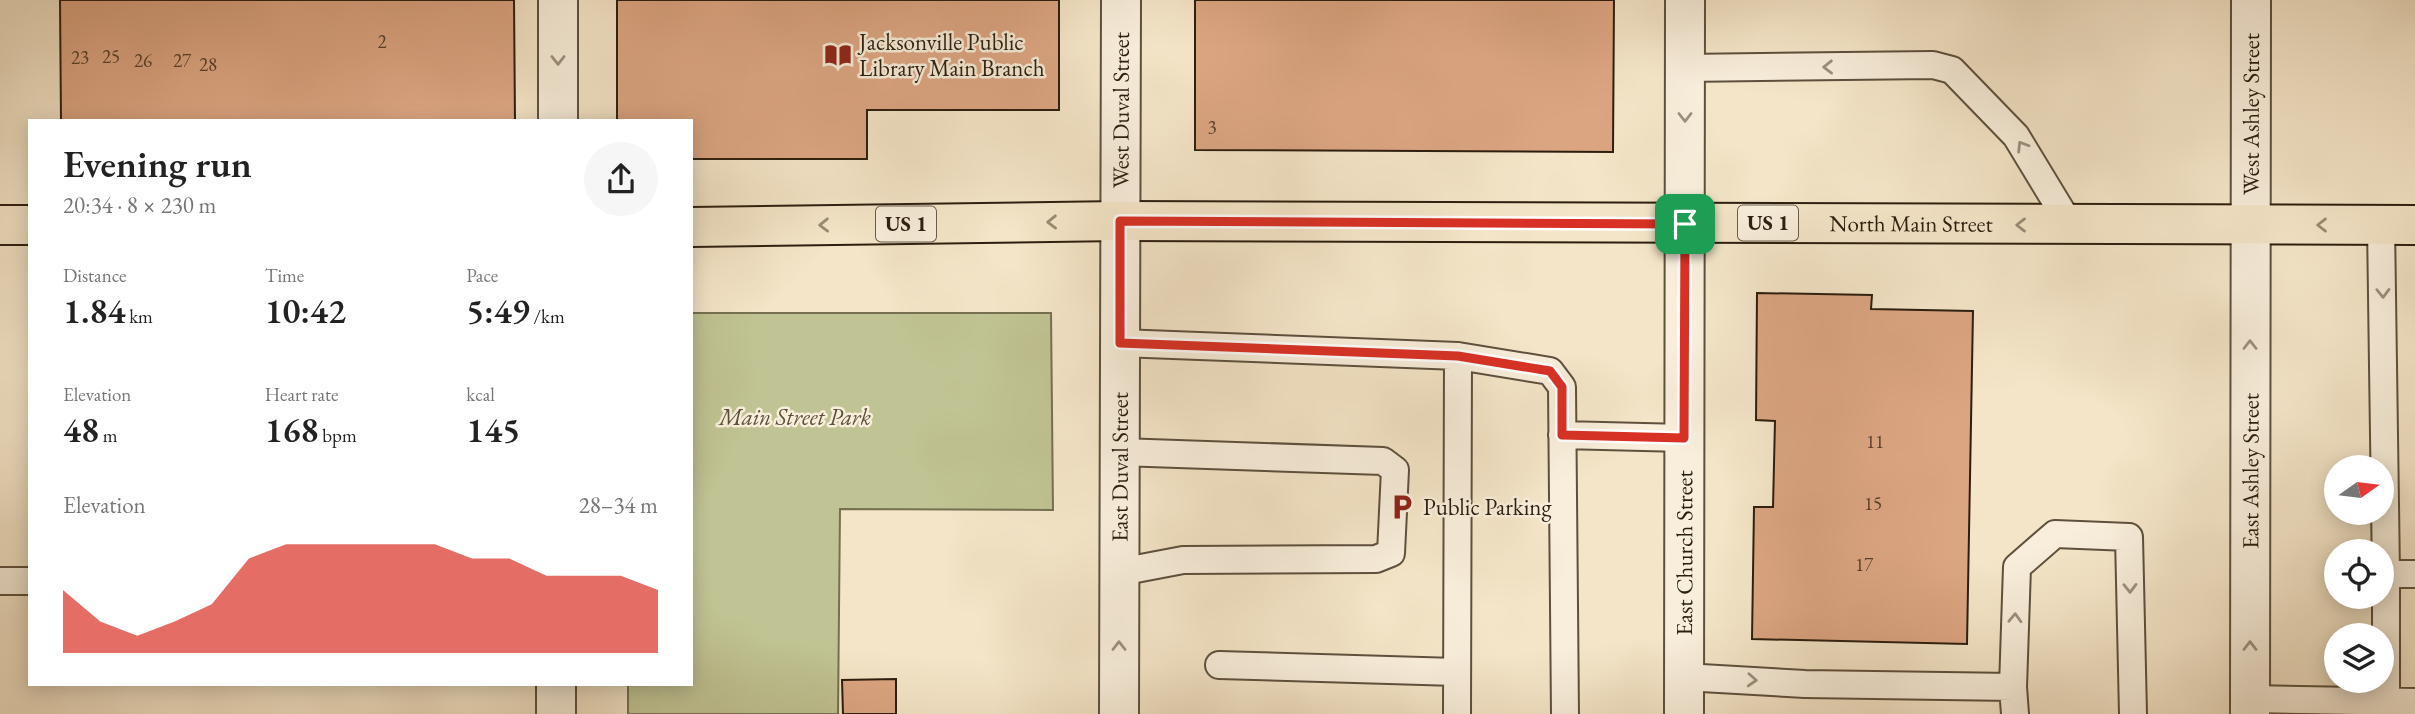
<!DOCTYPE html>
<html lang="en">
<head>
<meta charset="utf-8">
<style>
  :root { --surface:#fff; --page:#f6f6f6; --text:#222; --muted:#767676; --accent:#d93025 }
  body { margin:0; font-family:"EB Garamond",serif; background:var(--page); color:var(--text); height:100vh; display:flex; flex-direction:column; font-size:26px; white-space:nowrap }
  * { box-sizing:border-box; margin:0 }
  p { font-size:23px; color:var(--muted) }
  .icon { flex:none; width:38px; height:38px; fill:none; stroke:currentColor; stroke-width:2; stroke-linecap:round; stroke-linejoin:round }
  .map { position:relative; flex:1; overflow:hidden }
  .sheet { position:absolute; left:28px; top:119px; width:665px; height:567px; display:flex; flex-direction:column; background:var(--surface); border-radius:0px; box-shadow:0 4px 18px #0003 }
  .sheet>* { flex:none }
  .needle { width:46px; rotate:76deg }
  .tools { position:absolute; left:2324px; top:455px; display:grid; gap:14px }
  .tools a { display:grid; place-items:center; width:70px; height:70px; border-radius:50%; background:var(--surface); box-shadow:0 4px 18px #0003; font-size:35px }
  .pin { position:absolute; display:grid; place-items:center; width:60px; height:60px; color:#fff; margin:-30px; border-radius:14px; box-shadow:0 4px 10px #0006 }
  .round { display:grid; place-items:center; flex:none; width:74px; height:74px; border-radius:37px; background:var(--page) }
  .head { display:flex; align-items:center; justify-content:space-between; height:119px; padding:0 35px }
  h1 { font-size:38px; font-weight:600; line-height:52px }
  .figures { display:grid; grid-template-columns:repeat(3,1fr); gap:10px; height:119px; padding:7px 35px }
  .figures div { display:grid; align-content:center }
  .figures b { font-size:35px; font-weight:600 }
  .figures small { font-size:19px; font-weight:400 }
  .figures p { font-size:19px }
  .chart { height:196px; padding:14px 35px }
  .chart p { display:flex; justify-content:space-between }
  .chart svg { width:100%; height:126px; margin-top:7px; fill:var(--accent); opacity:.7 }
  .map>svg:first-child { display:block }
  .green { fill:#c0c393; stroke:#767051; stroke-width:2 }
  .building { fill:#dca582; stroke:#2c1e0f; stroke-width:2 }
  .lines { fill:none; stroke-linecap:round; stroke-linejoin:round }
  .service-casing { stroke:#5e503d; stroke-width:30 }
  .tertiary-casing { stroke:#5e503d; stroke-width:42 }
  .primary-casing { stroke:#2c1e0f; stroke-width:42 }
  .service { stroke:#f8eedb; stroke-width:26 }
  .tertiary { stroke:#f8eedb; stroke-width:38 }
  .primary { stroke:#f4e5c8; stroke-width:38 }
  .oneway { stroke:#9c907f }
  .oneway2 { stroke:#9a8b75 }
  .route-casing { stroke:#fff; stroke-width:14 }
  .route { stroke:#d93025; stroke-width:9 }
  .labels { text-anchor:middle; stroke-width:5; stroke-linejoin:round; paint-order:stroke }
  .number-label { font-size:19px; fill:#58402c }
  .shield { fill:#f8eedb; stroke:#695c4c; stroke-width:2 }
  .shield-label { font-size:21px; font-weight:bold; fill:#2c1e0f }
  .poi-label { font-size:23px; fill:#2c1e0f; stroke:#f8eedb; text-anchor:start }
  .street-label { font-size:23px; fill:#2c1e0f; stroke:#f8eedb }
  .park-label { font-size:23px; font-style:italic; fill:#585037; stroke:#f8eedb }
</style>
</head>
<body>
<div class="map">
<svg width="2415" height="714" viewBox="0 0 2415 714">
  <rect width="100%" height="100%" fill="#f4e5c8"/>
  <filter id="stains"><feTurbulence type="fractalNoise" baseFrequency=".00286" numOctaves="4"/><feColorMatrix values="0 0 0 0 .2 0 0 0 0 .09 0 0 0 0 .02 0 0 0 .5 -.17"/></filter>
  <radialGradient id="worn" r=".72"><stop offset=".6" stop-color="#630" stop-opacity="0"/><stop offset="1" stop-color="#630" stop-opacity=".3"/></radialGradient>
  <path class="green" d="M691 313H1051L1053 510 840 509 838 714H628V684H691Z"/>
  <path class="building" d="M60 0H514L515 121H61Z
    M617 0H1059V110H867V159H691V121H617Z
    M1195 0H1614L1613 152 1195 150Z
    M1757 293 1872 295 1871 309 1973 311 1967 644 1752 639 1754 507H1773L1775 421 1756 420Z
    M896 679V714H843L842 680Z"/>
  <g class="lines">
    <defs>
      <path id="service" d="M1684 68 1933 65 1952 70 2016 136 2070 225
        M2381 225 2386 574
        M1120 343 1458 356
        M1562 435 1684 438
        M1120 572 1183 560 1376 559 1391 553 1395 470 1383 461 1120 452
        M0 581H30
        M1219 665 1456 672
        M1684 677 1805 684 2013 687
        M2250 699 2415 702
        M1457 714 1458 356 1550 371 1562 387 1565 714
        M2015 714 2013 687 2017 567 2055 534 2129 537 2133 714
        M2384 714 2386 702V574H2415"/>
      <g id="tertiary">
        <path d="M558 121V0"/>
        <path d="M556 714V684"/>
        <path id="s1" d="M1119 714 1121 0"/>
        <path id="s2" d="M1684 714 1685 0"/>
        <path id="s3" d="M2250 714 2251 0"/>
      </g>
      <g id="primary">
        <path d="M0 225H30"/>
        <path id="s4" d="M691 227 1120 221 2415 225"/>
      </g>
    </defs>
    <use href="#service" class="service-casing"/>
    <use href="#tertiary" class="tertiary-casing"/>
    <use href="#primary" class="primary-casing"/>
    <use href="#service" class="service"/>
    <use href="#tertiary" class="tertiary"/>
    <use href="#primary" class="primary"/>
  </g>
  <defs><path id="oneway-chevron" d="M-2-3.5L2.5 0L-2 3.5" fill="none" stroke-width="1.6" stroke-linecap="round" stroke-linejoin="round" transform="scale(1.75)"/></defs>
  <g class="oneway">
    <use href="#oneway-chevron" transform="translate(558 60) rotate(90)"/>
    <use href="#oneway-chevron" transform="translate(1828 67) rotate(179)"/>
    <use href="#oneway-chevron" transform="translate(1685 117) rotate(90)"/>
    <use href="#oneway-chevron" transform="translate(2022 146) rotate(-122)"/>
    <use href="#oneway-chevron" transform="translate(2383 293) rotate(89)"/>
    <use href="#oneway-chevron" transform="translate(2250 345) rotate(-90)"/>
    <use href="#oneway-chevron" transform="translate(2130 588) rotate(89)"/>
    <use href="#oneway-chevron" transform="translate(2015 618) rotate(-88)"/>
    <use href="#oneway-chevron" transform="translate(1119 646) rotate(-90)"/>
    <use href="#oneway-chevron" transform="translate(2250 646) rotate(-90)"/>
    <use href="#oneway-chevron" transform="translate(1752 680) rotate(3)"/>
  </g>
  <g class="oneway2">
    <use href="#oneway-chevron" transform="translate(1052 222) rotate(179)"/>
    <use href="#oneway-chevron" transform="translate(824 225) rotate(179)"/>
    <use href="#oneway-chevron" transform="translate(2021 225) rotate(-180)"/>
    <use href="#oneway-chevron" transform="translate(2322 225) rotate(180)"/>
  </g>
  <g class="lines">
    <defs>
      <path id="route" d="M1120 221 1685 224 1684 438 1562 435V387L1550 371 1458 356 1120 343Z"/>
    </defs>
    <use href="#route" class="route-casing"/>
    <use href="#route" class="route"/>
  </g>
  <defs>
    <symbol id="library-bare" viewBox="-9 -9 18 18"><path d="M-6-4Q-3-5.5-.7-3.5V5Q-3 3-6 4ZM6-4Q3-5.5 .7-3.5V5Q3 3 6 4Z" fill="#8f2418" stroke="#f8eedb" stroke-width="2.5" paint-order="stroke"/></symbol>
    <symbol id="parking-bare" viewBox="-9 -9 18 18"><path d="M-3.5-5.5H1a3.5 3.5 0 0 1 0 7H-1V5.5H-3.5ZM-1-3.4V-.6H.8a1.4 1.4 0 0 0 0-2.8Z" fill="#8f2418" stroke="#f8eedb" stroke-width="2.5" paint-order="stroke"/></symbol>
  </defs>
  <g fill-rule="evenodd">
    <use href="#library-bare" x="819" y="36" width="38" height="38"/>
    <use href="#parking-bare" x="1383" y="488" width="38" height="38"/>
  </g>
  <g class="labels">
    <g class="number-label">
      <text x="382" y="48">2</text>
      <text x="111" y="63">25</text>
      <text x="80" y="64">23</text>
      <text x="143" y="67">26</text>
      <text x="182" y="67">27</text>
      <text x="208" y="71">28</text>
      <text x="1212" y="134">3</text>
      <text x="1875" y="448">11</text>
      <text x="1873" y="510">15</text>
      <text x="1864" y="571">17</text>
    </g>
    <g class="shield">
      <rect x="1738" y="205.5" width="60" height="35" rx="5"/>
      <rect x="876" y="206.5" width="60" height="35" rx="5"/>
    </g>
    <g class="shield-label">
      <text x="1768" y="230">US 1</text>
      <text x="906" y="231">US 1</text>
    </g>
    <g class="poi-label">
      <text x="859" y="50">Jacksonville Public<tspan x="859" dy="26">Library Main Branch</tspan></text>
      <text x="1423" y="515">Public Parking</text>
    </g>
    <g class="street-label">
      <text dy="8" stroke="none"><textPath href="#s1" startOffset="604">West Duval Street</textPath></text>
      <text dy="8" stroke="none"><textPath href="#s3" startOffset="600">West Ashley Street</textPath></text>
      <text dy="8" stroke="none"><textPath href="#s4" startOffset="1220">North Main Street</textPath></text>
      <text dy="8" stroke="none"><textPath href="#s1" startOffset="247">East Duval Street</textPath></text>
      <text dy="8" stroke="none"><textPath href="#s3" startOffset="243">East Ashley Street</textPath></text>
      <text dy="8" stroke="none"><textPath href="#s2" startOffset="161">East Church Street</textPath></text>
    </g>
    <g class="park-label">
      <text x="795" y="425">Main Street Park</text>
    </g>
  </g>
  <rect width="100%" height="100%" filter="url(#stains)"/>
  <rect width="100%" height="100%" fill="url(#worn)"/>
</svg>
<div class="tools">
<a><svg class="needle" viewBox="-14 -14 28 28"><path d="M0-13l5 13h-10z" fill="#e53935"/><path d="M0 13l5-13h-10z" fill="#767676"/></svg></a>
<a><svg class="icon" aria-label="locate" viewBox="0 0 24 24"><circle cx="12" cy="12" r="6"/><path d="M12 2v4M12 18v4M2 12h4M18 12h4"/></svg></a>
<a><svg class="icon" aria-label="layers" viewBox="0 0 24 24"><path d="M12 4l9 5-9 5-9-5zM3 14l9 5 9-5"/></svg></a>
</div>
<div class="pin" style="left:1685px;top:224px;background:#1e9e55"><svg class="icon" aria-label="arrive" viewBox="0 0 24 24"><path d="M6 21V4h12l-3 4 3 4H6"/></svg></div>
<section class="sheet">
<div class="head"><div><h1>Evening run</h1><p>20:34 · 8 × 230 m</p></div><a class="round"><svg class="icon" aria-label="share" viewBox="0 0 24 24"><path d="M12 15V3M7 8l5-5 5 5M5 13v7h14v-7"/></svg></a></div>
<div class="figures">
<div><p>Distance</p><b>1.84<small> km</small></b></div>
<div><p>Time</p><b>10:42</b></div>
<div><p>Pace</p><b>5:49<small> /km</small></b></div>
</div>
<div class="figures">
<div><p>Elevation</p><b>48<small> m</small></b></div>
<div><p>Heart rate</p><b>168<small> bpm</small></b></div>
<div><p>kcal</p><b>145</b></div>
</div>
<div class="chart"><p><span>Elevation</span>28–34 m</p>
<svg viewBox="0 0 160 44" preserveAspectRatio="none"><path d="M0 44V22L10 33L20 38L30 33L40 27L50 11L60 6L70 6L80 6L90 6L100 6L110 11L120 11L130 17L140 17L150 17L160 22V44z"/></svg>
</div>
</section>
</div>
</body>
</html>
